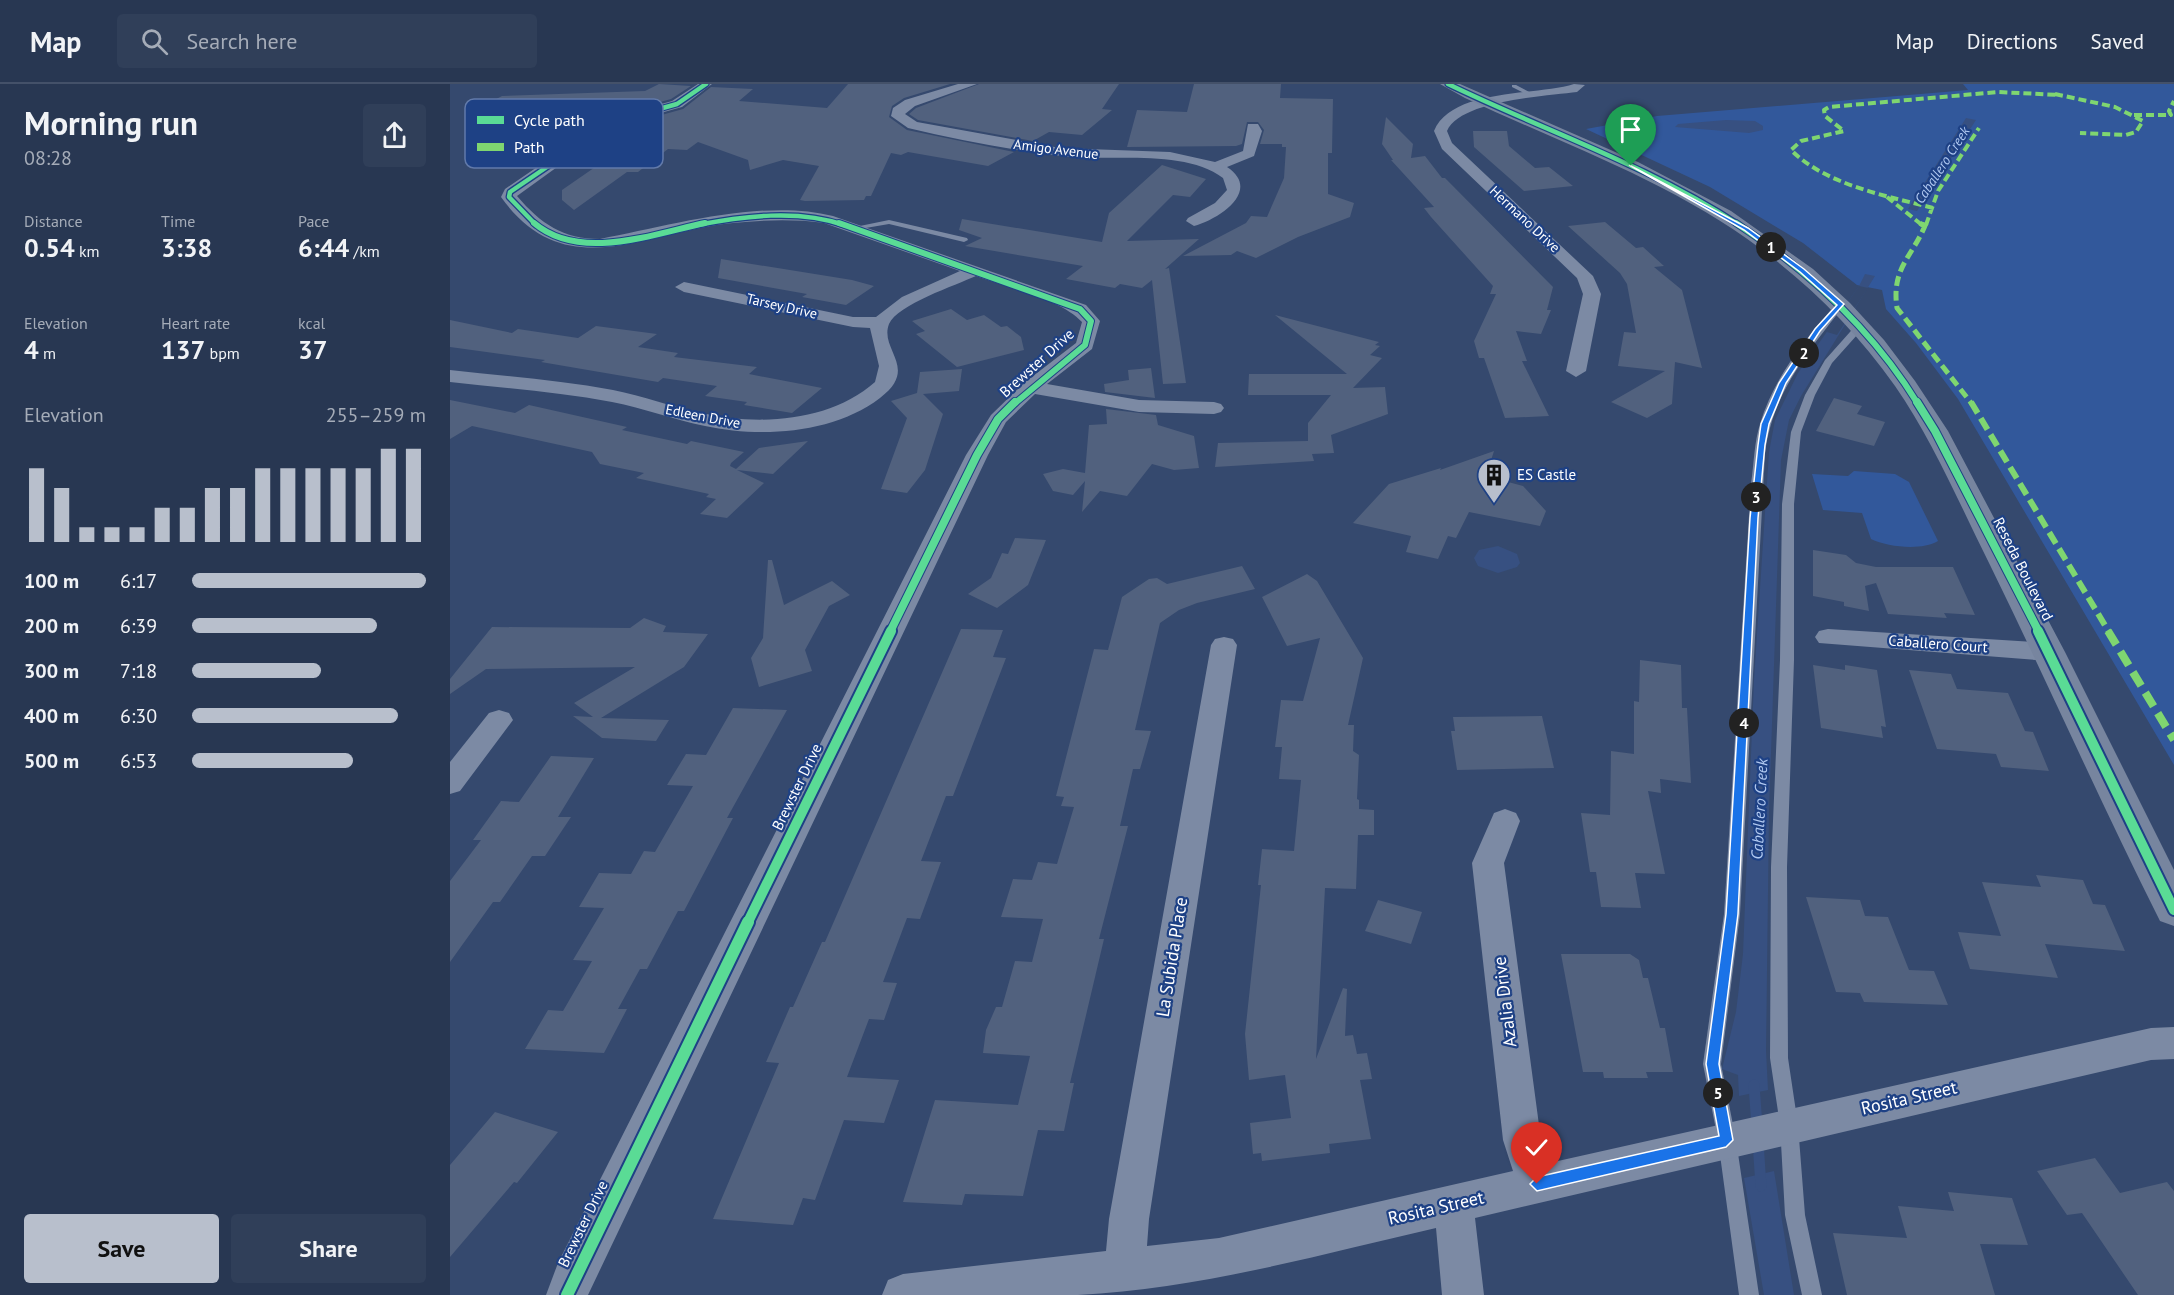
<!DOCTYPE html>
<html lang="en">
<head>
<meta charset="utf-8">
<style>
  :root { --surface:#283752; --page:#303f59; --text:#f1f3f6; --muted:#a5acb8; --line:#445169; --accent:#b8bfcc }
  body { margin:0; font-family:"PT Sans",sans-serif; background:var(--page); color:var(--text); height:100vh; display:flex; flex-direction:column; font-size:22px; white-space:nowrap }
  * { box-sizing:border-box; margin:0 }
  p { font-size:20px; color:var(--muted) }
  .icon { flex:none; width:33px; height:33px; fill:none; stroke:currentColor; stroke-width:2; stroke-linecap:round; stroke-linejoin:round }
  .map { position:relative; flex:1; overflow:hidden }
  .panel { display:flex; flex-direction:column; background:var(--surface); width:450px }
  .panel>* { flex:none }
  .pin { position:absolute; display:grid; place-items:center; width:51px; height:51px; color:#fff; margin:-62px -26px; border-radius:50% 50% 50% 0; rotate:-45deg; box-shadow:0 0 6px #0007 }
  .pin .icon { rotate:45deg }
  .km { position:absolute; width:30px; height:30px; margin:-15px; border-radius:50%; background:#222; color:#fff; font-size:16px; line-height:30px; text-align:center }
  .round { display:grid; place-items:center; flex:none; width:63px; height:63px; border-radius:6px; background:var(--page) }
  .overview { display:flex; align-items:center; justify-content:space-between; height:102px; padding:0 24px }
  h1 { font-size:33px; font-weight:700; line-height:45px }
  .metrics { display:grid; grid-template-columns:repeat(3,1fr); gap:9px; height:102px; padding:6px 24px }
  .metrics div { display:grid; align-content:center }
  .metrics b { font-size:26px; font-weight:700 }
  .metrics small { font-size:16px; font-weight:400 }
  .metrics p { font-size:16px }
  .chart { height:168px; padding:12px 24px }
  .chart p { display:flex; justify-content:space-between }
  .chart svg { width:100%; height:108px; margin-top:6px; stroke:var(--accent); stroke-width:6 }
  .primary-button { display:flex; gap:12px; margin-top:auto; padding:12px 24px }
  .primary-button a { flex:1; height:69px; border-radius:6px; background:var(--accent); color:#111; font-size:24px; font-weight:700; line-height:69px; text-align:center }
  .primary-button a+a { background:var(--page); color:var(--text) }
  ul { padding:0 24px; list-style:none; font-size:20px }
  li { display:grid; grid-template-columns:96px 72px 1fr; align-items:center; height:45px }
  li i { height:15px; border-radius:8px; background:var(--accent) }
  header { display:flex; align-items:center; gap:36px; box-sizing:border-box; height:84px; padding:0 30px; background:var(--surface); border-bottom:2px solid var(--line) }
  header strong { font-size:28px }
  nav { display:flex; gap:33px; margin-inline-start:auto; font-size:21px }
  .search { width:420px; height:54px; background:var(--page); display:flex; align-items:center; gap:15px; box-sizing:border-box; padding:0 21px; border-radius:6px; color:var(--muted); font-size:22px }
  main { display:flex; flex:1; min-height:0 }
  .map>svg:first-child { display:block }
  .green { fill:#32589b }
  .water { fill:#375081 }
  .pier { fill:#35496e }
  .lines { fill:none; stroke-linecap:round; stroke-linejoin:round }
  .stream { stroke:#375081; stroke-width:11 }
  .building { fill:#51617e }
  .service { fill:#7c8aa4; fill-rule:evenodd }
  .minor { fill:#7c8aa4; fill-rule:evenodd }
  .secondary { fill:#77859f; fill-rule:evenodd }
  .quiet-far3 { stroke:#7fd670; stroke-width:4; stroke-dasharray:8 4; stroke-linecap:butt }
  .quiet-far2 { stroke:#7fd670; stroke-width:5; stroke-dasharray:10 5; stroke-linecap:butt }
  .quiet-far1 { stroke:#7fd670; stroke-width:6; stroke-dasharray:13 6; stroke-linecap:butt }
  .quiet { stroke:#7fd670; stroke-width:8; stroke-dasharray:16 8; stroke-linecap:butt }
  .cycleway-far4-casing { stroke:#1e4185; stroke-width:7 }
  .cycleway-far3-casing { stroke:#1e4185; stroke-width:8 }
  .cycleway-far2-casing { stroke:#1e4185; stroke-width:10 }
  .cycleway-far1-casing { stroke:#1e4185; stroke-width:14 }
  .cycleway-casing { stroke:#1e4185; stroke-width:16 }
  .cycleway-far4 { stroke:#5adb95; stroke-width:4.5 }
  .cycleway-far3 { stroke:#5adb95; stroke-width:6 }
  .cycleway-far2 { stroke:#5adb95; stroke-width:8 }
  .cycleway-far1 { stroke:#5adb95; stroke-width:10 }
  .cycleway { stroke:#5adb95; stroke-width:12 }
  .route { fill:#1a73e8; stroke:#fff; stroke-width:1.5 }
  .labels { text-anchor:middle; stroke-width:4.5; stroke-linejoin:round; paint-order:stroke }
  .far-street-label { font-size:14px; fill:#fff; stroke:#1e4185 }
  .far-water-label { font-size:14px; font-style:italic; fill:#b1c9f1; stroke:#1e4185 }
  .street-label { font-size:15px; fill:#fff; stroke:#1e4185 }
  .poi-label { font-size:15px; fill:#fff; stroke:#1e4185; text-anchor:start }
  .water-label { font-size:16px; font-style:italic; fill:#b1c9f1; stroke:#1e4185 }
  .near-street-label { font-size:18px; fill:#fff; stroke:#1e4185 }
  .key { fill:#1e4185; stroke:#627aaa; stroke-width:1.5 }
  .key-label { font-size:16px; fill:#fff }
</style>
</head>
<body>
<header>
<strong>Map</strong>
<div class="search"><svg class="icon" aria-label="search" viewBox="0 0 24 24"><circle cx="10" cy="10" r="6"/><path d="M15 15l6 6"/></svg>Search here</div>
<nav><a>Map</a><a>Directions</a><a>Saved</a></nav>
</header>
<main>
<section class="panel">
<div class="overview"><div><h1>Morning run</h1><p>08:28</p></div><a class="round"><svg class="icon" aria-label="share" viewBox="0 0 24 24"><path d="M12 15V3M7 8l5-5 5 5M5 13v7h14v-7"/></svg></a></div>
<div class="metrics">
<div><p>Distance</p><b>0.54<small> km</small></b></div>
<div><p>Time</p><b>3:38</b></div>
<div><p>Pace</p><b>6:44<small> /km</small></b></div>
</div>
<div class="metrics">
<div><p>Elevation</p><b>4<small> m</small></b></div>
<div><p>Heart rate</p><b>137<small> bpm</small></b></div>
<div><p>kcal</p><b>37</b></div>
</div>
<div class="chart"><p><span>Elevation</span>255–259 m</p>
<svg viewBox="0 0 160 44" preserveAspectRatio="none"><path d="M5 44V14M15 44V22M25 44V38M35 44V38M45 44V38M55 44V30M65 44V30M75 44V22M85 44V22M95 44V14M105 44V14M115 44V14M125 44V14M135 44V14M145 44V6M155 44V6"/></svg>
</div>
<ul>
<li><b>100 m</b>6:17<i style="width:100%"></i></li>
<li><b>200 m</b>6:39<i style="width:79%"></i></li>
<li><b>300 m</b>7:18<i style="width:55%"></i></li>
<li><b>400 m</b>6:30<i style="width:88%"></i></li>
<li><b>500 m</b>6:53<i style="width:69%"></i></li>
</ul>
<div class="primary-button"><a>Save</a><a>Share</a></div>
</section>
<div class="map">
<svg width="1724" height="1211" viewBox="0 0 1724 1211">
  <rect width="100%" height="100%" fill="#35496e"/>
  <path class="green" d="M1513 0H1724V681L1508 315 1466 259 1436 225 1432 206 1407 201 1353 159 1260 103 1136 45 1207 32 1518 6Z
    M1404 387 1445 390 1459 398 1488 457C1471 467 1438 463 1421 455L1412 429 1373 426 1362 390 1398 392Z"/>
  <path class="water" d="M1516 34 1526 36 1467 127 1458 125Z
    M1276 36 1305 37 1313 42V46L1299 49 1225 43 1228 40Z
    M1415 190 1425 192 1351 312 1339 336 1331 376 1319 728 1316 967 1318 1006 1289 1012 1288 991 1272 985 1286 928 1293 870 1304 596 1319 368 1325 336 1348 289 1409 202Z
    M1048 462 1067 470 1070 479 1067 483 1048 489 1028 482 1024 474 1029 466Z
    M1324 1087 1344 1211H1314L1294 1094Z"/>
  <path class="pier" d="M1409 202 1418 204 1387 251 1377 248Z"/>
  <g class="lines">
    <path class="stream" d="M1304 1001 1307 1042
      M1308 1058 1311 1102"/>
  </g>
  <path class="building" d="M209 0 241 2 221 15 121 43 111 51 104 50 70 68 24 65 71 41 31 23 52 12 195 7Z
    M398 0H500L454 14 442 22 439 33 457 46 564 68 538 82 458 68 451 71 441 69 421 112H416L414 116 355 117 350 116 369 82 333 76 300 86 298 76 248 58 237 66 218 65 188 88H177L124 126 112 116V106L164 70 149 66 153 56 133 53 233 25 261 3 303 5 289 17 377 24Z
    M529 0H669L652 25 662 26 632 51 599 48 583 57 468 36 459 30 466 24Z
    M744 0H831L830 14 883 15 882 69H878V110L904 119 900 133 848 153 806 174 787 167 781 171 733 172 796 139 801 132 817 133 834 94 836 63H832V60H810L814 46 808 38H797L792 60 786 62 677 63 687 26 737 28Z
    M936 33 963 60 961 74 975 72 992 94H995L1103 203 1097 226H1101L1091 250 1066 247 1077 277H1072L1099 332 1055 334 1034 274H1029L1024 257 1046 210H1040L1043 202 981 133 974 124 984 123 941 76H943L932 60Z
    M1023 47H1057L1059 62 1085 84 1099 83 1123 102 1074 107 1024 63Z
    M712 81 756 95 740 113 723 111 677 157 749 155 715 185 719 184 736 299 713 300 702 196 692 204 670 200 665 204 616 195 633 182 515 162 532 154 509 146 512 135 652 158 659 129Z
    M1155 138 1186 164 1193 163 1214 182 1204 183 1232 206 1252 284 1225 278 1222 320 1197 334 1161 318 1215 287 1168 282 1174 248 1186 249 1177 200 1170 189 1118 142Z
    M271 175 402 196 424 202 396 221 352 213 357 210 268 194Z
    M501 225 517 236 534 231 551 243 557 242 571 253 574 266 507 283 466 250 475 247 462 237Z
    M825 231 929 258 925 261 930 262 920 271 932 274 903 304 935 303 938 330 881 351 884 369 862 370 864 377 765 383 768 359 858 357V339L881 311H798L799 290H897Z
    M0 236 62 249 68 245 128 254 146 242 207 250 188 263 228 269 224 273 307 283 299 290 372 304 342 329 294 321 297 318 255 312 267 302 213 294 208 298 91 278 95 276 0 263Z
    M701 284 705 314 655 308 654 300 679 296 678 286Z
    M512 285 509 307 473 310 493 330 475 386 457 409 431 405 457 334 441 317 467 309 470 288Z
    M1384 314 1412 322 1407 330 1435 338 1424 362 1366 347Z
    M0 316 65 329 79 321 177 343 172 346 237 360 241 357 294 368 281 379 280 382 286 385 309 364 358 357 323 390 287 386 314 399 277 434 250 430 266 415 256 413 259 410 186 394 194 389 150 380 142 368 22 342 0 355Z
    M656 325 706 331 708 341 744 352 749 384 724 386 702 380 677 412 650 407 632 428 635 397 623 411 603 407 593 390 613 385 635 389 639 341 657 340Z
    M1044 367 1036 392 1073 402 1096 427 1090 442 1019 428 1006 454 998 452 988 475 956 468 961 452 903 439 939 400 991 384 990 386Z
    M565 454 596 456 578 501 547 524 518 510 541 494 552 469 558 470Z
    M1363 466 1396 471 1406 479 1426 483H1503L1525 531 1494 529 1497 534 1438 530 1426 499 1415 502 1419 527 1394 522V518L1363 512Z
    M318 476H322L334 521 382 497 400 511 379 522 355 566 362 587 309 603 301 574 313 554Z
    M792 482 805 505 747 519 729 526 710 539 685 646 701 647 690 685H683L670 742H678L649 855H654L620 999H624L614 1047 588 1046 573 1112 515 1110 512 1121 453 1118 485 1016 568 1021 580 972 533 969 536 946 546 923H552L565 877 582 878 593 835 551 833 563 795 582 796 588 778 607 780 624 723 611 722 614 713 606 712 644 565 658 566 672 513 699 495 707 494 717 500Z
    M857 490 867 497 913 574 898 641H904L903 667 909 671 907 715 909 716V725L924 726V751H908L906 805 875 804 866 975 893 904 897 905 895 952 903 951 907 970 917 969 922 995 910 996 921 1055 879 1060 880 1069 812 1077 811 1069 803 1070 800 1039 841 1034 835 991 799 996 795 950 811 801H808L812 765 844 767 851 696 829 695 832 663H825L831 616 853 617 870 554 837 562 812 513Z
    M194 534 216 542 213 548 258 550 234 583 151 634 219 636 206 657 152 654 123 632 143 633 124 619 185 583 36 585 0 610V595L42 543 180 544Z
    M511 545 553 546 543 573 556 574 503 712H496L471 777 491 778 470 835 457 834 433 898 447 899 434 936 419 935 397 993 449 996 434 1039 394 1036 365 1116 353 1114 343 1141 263 1135 329 979 316 978 340 923H343L372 858H375Z
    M1190 576 1231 581 1232 624H1237L1241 699 1210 695 1211 709 1198 707 1215 790 1185 789 1191 824 1151 823 1146 788H1140L1131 729 1160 731 1161 667 1184 670V617L1189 618Z
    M1363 581 1395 586V581L1427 586 1436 643 1431 642 1433 654 1371 644Z
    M1459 586 1501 590 1507 605 1558 609 1575 647 1583 648 1599 687 1551 683 1546 670 1487 665Z
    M283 624 337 626 277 734H283L234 827H228L197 885H190L168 925H177L154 969 75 965 98 926 113 927 142 877 123 876 154 824 129 823 149 789 181 790 194 767 205 768 243 702 217 701 236 670 256 671Z
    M1092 632 1104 684 1007 686 1001 647H1005L1003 633Z
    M101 672 144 674 108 733H121L95 772H82L50 818H43L0 878V797L31 756H23L51 717 69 718Z
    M1586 791 1633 796 1643 820 1655 821 1675 867 1595 860 1608 894 1520 885 1508 848 1551 852 1532 798 1591 803Z
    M1356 813 1410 816 1415 832 1438 833 1459 886 1484 887 1498 921 1414 918 1410 909 1386 908Z
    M928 816 972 828 961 860 915 847Z
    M1111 870H1180L1189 876 1193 894H1198L1210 944H1215L1223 988H1196L1198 994H1154L1153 988H1133Z
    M45 1028 108 1048 67 1099 64 1098 0 1173V1081Z
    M1645 1074 1670 1109 1717 1098 1724 1107V1211H1688L1632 1129 1617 1131 1587 1087Z
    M1498 1108 1562 1114 1578 1161 1530 1160 1545 1211H1397L1383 1149 1457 1154 1448 1122 1504 1127Z"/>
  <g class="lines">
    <path class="service" d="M1062 1H1066L1085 11 1080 12 1062 3Z
      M439 136 517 154 518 156 514 158 439 140 404 146 400 144Z
      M1388 218 1395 220C1359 267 1322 309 1315 370L1290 830 1271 980 1286 1056 1309 1211H1289L1268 1056 1253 980 1274 830 1301 400C1304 380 1304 359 1310 340 1324 293 1356 254 1388 218Z
      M1408 239 1416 241 1382 279 1365 311 1351 348 1344 420V576L1337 783 1338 974 1348 1041 1355 1131 1372 1211H1352L1335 1131 1330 1041 1320 974 1321 783 1330 576 1332 420 1341 348 1355 311 1375 276Z"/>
    <path class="minor" d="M248 0H262L232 23 132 51 125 56 121 73 67 112C91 140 113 155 150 155 219 142 313 114 383 132L636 221 650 237 642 265 597 300 689 316 764 318 771 320 774 324 771 328 764 330 689 328 585 310 556 338 538 371 138 1211H96L108 1179 516 371 541 331 574 299 626 259 632 238C611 215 556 203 526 192 506 201 447 221 439 240 429 266 470 284 430 314 383 350 310 354 255 342 224 336 194 324 162 318 109 308 54 304 0 298V286C54 292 109 296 163 306 193 312 222 323 252 329 308 342 380 338 425 298L429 282 420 244 403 243 234 208 225 203 234 198 403 233H426L452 213 510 187 374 139C345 135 313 136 283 139 197 147 115 203 51 113L55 105 109 68 111 54 122 45 222 17Z
      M508 0H527L465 22 455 30 467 38 610 64 720 68 765 78 793 67 798 40H808L812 47 804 72 777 83C812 106 770 135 744 142L736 137 738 134 765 119 777 106 773 94C734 64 659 78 612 72 561 66 508 56 458 44L441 32 443 24 455 16Z
      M1124 0 1135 1 1127 8C1097 12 1010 16 997 47L1002 59 1143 192 1151 210 1136 287 1126 293 1116 287 1133 210 1127 194 992 65 984 47C1002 4 1086 12 1124 0Z
      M1378 545 1599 559 1608 562 1612 568 1608 574 1599 577 1369 559 1365 553 1369 547Z
      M774 553 783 555 787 561 699 1135 697 1162 769 1154 1063 1087 1053 1056 1022 779 1044 729 1055 725 1066 729 1070 737 1054 779 1091 1056 1099 1079 1701 944 1724 943V975L1701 976 1025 1134 1034 1211H992L986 1144C868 1171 749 1205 628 1211 563 1211 497 1211 432 1211L438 1196 453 1190 656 1167 659 1135 761 561 765 555Z
      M49 626 59 629 63 636 10 707 0 710V678L39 629Z"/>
    <path class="secondary" d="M990 0H1010L1188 78 1281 127 1363 185 1400 219 1434 256 1465 297 1498 347 1615 568 1724 786V842L1710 837C1651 720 1598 599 1540 481 1510 421 1483 357 1445 302 1408 249 1363 204 1311 165 1222 98 1115 61 1015 14Z"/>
    <path class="quiet-far3" d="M1605 10 1665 23 1693 37 1686 48 1676 51 1630 49
      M1684 31H1721L1719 27 1724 17
      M1437 113 1472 141
      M1483 124C1437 112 1376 101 1341 66L1351 57 1394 47 1375 32 1374 26 1379 23 1548 8 1610 11
      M1476 141 1488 107 1529 44"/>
    <path class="quiet-far2" d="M1470 139 1475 143
      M1476 139C1463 173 1441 183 1447 224L1522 320"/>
    <path class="quiet-far1" d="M1521 318 1659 548"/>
    <path class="quiet" d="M1658 547 1724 656"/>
    <defs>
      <path id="cycleway-far4" d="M998 0C1095 47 1198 81 1289 141
        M86 141 59 113 60 108 116 70 118 54 127 48 227 20 256 0
        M247 141C294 132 348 125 394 141"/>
      <path id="cycleway-far3" d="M84 139C130 178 203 150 255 139
        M389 139 630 225 641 237 635 261 564 320
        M1286 139C1359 187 1422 245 1468 320"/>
      <path id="cycleway-far2" d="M1467 318 1485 347 1589 548
        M440 548 527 371 548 335 565 318"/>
      <path id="cycleway-far1" d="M1588 547 1724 826
        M297 840 441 547"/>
      <path id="cycleway" d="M117 1211 298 838"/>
    </defs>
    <use href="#cycleway-far4" class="cycleway-far4-casing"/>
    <use href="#cycleway-far3" class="cycleway-far3-casing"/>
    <use href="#cycleway-far2" class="cycleway-far2-casing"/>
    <use href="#cycleway-far1" class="cycleway-far1-casing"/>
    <use href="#cycleway" class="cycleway-casing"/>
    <use href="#cycleway-far4" class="cycleway-far4"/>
    <use href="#cycleway-far3" class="cycleway-far3"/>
    <use href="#cycleway-far2" class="cycleway-far2"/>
    <use href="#cycleway-far1" class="cycleway-far1"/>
    <use href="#cycleway" class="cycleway"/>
  </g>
  <path class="route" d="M1179 81 1298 144 1354 185 1394 220 1370 247 1336 299 1319 340 1315 361 1308 434 1288 830 1269 980 1283 1056 1276 1063 1087 1107 1080 1100 1087 1093 1269 1052 1256 980 1276 830 1300 434 1308 361 1311 340 1329 299 1365 245 1387 221 1350 188 1294 146Z"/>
  <defs>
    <symbol id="building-pin" viewBox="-11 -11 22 30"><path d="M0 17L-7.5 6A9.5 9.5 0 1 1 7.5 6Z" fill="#b8bfcc" stroke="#1e4185"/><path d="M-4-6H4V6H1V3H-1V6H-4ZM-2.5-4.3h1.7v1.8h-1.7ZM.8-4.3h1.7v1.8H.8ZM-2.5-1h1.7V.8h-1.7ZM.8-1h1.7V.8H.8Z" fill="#111"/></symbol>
  </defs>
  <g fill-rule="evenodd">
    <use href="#building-pin" x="1025" y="372" width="38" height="52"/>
  </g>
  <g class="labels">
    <g class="far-street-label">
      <text transform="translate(606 65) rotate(7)" y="5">Amigo Avenue</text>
      <text transform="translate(1075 135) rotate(43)" y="5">Hermano Drive</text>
      <text transform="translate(332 222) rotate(13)" y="5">Tarsey Drive</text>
      <text transform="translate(253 332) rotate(11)" y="5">Edleen Drive</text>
    </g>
    <g class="far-water-label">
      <text transform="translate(1492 81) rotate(-57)" y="5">Caballero Creek</text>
    </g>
    <g class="street-label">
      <text transform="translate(587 279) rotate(-42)" y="5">Brewster Drive</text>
      <text transform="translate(1573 485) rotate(63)" y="5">Reseda Boulevard</text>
      <text transform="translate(1488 560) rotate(4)" y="5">Caballero Court</text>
      <text transform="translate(347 703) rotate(-64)" y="5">Brewster Drive</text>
      <text transform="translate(133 1140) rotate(-64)" y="5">Brewster Drive</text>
    </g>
    <g class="poi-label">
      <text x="1067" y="396">ES Castle</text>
    </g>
    <g class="water-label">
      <text transform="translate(1309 725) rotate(-87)" y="6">Caballero Creek</text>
    </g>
    <g class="near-street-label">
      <text transform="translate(722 873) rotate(-81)" y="6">La Subida Place</text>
      <text transform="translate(1055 918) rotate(-97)" y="6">Azalia Drive</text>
      <text transform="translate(1459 1014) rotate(-13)" y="6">Rosita Street</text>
      <text transform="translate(986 1124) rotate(-13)" y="6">Rosita Street</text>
    </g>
  </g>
  <rect x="15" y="15" width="198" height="69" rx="9" class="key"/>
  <rect x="27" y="32" width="27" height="8" fill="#5adb95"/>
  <rect x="27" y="59" width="27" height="8" fill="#7fd670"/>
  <g class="key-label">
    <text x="64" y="42">Cycle path</text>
    <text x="64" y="69">Path</text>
  </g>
</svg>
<div class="pin" style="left:1181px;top:82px;background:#1e9e55"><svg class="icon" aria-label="arrive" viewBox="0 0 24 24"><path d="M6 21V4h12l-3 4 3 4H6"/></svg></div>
<div class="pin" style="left:1087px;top:1100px;background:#d93025"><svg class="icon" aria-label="check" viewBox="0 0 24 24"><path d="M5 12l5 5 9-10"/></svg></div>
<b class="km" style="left:1321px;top:163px">1</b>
<b class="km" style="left:1354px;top:269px">2</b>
<b class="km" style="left:1306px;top:413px">3</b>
<b class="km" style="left:1294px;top:639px">4</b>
<b class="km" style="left:1268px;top:1009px">5</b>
</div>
</main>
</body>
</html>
